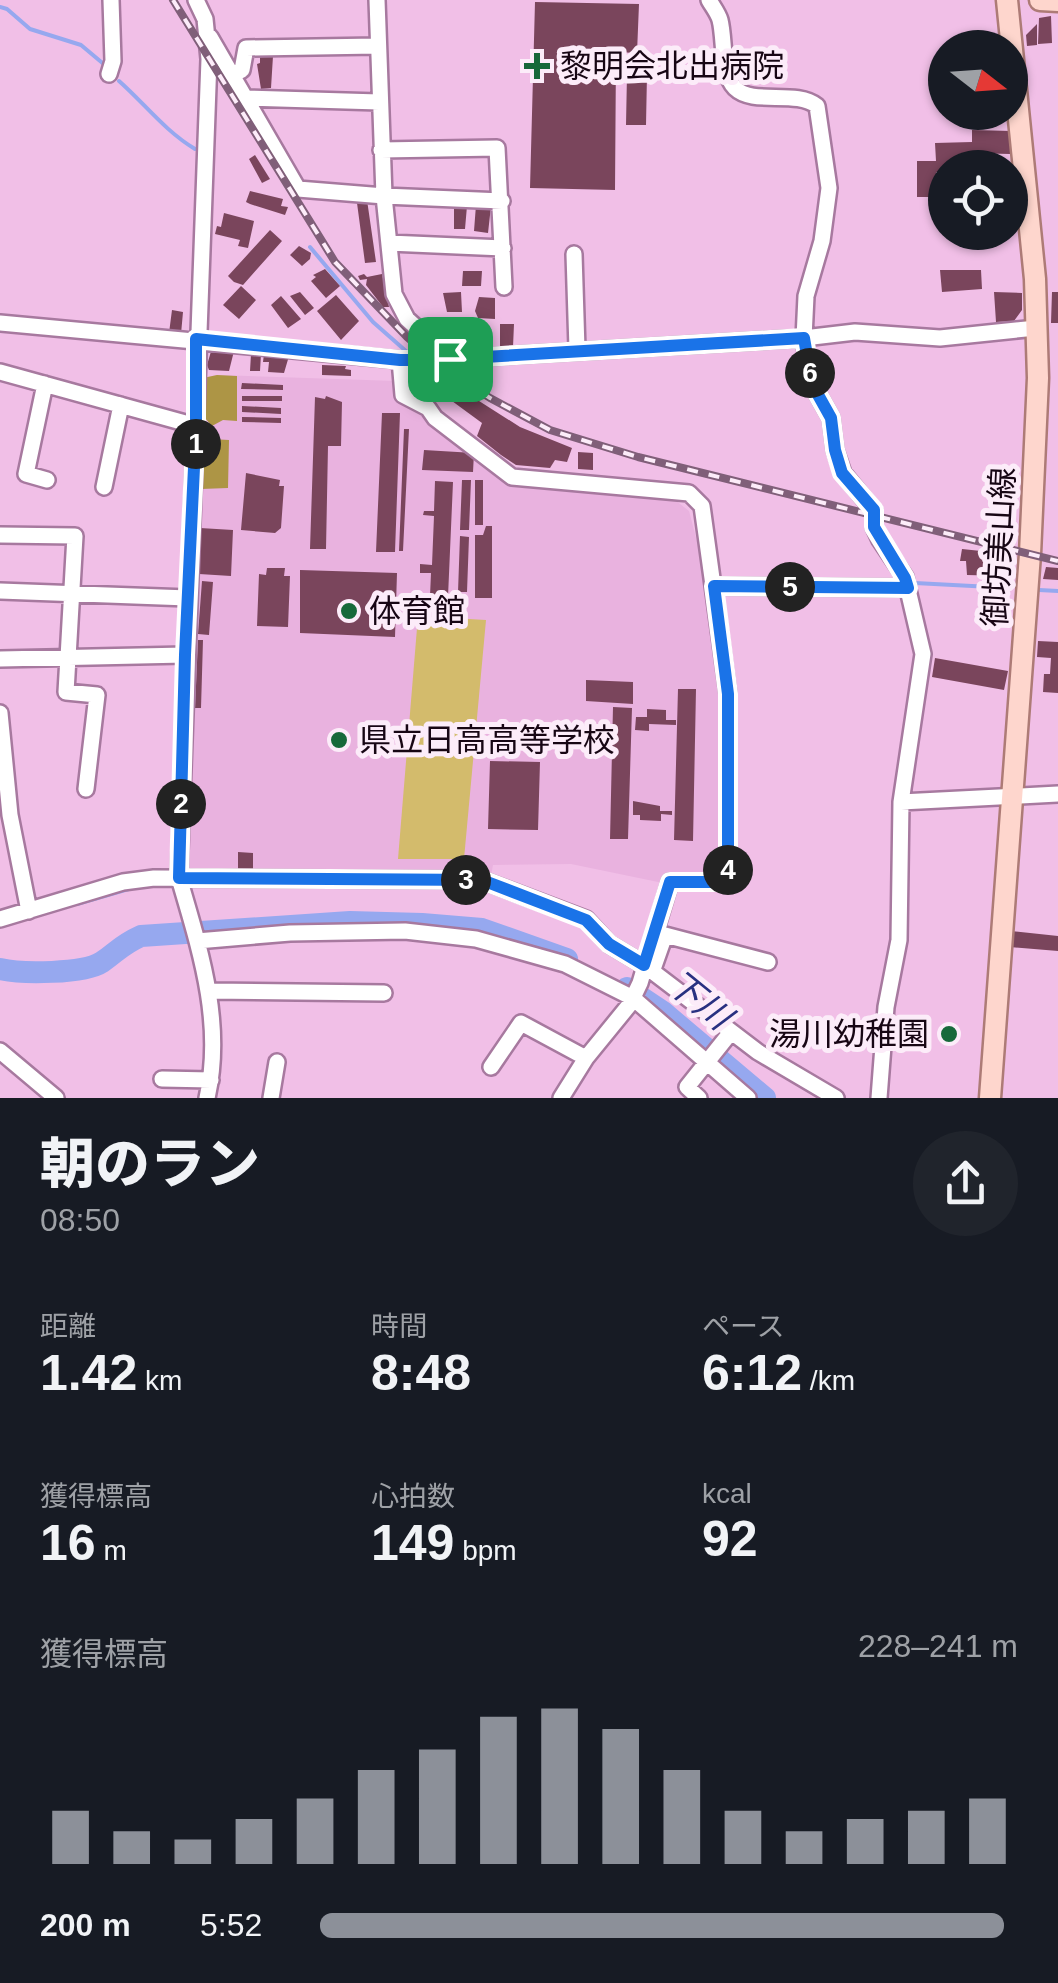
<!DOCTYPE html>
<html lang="ja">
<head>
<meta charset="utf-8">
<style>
  :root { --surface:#171b24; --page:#20242c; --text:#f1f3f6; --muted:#9ea1a6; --accent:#8c9099 }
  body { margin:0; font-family:Helvetica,"Noto Sans JP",sans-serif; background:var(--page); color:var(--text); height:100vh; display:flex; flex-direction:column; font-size:38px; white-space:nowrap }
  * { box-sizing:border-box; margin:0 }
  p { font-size:32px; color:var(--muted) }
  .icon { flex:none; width:55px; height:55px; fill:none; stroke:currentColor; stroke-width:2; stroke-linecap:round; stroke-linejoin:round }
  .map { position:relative; height:1098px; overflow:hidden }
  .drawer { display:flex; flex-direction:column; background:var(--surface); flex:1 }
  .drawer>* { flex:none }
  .needle { width:65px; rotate:107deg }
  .controls { position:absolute; left:928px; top:30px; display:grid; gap:20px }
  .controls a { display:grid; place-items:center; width:100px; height:100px; border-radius:50%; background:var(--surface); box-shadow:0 2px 8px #0004; font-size:50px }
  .pin { position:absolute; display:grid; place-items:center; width:85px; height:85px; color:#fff; margin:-42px; border-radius:20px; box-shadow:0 5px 15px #0006 }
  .km { position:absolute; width:50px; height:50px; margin:-25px; border-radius:50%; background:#222; color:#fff; font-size:28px; line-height:50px; text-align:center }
  .round { display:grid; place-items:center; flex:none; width:105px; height:105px; border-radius:52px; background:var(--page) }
  .head { display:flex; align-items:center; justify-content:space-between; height:170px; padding:0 40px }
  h1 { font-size:55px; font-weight:800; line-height:75px }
  .metrics { display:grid; grid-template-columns:repeat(3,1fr); gap:15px; height:170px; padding:10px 40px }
  .metrics div { display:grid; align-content:center }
  .metrics b { font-size:50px; font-weight:800 }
  .metrics small { font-size:28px; font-weight:400 }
  .metrics p { font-size:28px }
  .chart { height:280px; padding:20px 40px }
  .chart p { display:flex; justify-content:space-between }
  .chart svg { width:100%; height:180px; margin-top:10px; stroke:var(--accent); stroke-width:6 }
  ul { padding:0 40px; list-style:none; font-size:32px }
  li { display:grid; grid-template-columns:160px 120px 1fr; align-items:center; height:75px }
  li i { height:25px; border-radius:12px; background:var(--accent) }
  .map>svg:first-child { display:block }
  .built { fill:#e9b2df }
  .green { fill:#d3bb6c }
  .forest { fill:#ad9545 }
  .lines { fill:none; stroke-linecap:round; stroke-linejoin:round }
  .stream { stroke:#96a8ef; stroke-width:4 }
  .river { stroke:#96a8ef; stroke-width:22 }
  .building { fill:#7a455c }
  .minor-casing { stroke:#a7799f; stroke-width:20 }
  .major-casing { stroke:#ad7b76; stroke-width:25 }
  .minor { stroke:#fff; stroke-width:15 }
  .major { stroke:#fed6cd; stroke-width:20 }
  .rail-casing { stroke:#805f79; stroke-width:8 }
  .rail { stroke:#fcecf9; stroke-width:4; stroke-dasharray:11; stroke-linecap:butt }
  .route-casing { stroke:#fff; stroke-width:20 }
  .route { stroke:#1a73e8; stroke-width:12 }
  .poi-dot { fill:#17693a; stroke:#fcecf9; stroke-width:4 }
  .labels { text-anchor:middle; stroke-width:10; stroke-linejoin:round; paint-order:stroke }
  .poi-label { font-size:32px; fill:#170614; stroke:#fcecf9; text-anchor:start }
  .street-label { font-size:32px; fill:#170614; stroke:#fcecf9 }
  .water-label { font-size:35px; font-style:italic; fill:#283181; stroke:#fcecf9 }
</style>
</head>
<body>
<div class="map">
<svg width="1058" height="1098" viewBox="0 0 1058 1098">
  <rect width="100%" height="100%" fill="#f1bfe7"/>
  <path class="built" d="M217 375 396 381 500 473 501 480 675 500 689 511 709 587 724 693 725 880 663 883 571 864 493 865 491 876 186 873 203 449 211 439 212 426 204 417 203 378Z"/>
  <path class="green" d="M418 616 486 620 464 859H398Z"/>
  <path class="forest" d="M217 375 237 376V421L223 420 212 426 204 417 203 378Z
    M211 439 229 440 228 488 201 489 203 449Z"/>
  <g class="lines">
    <path class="stream" d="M0 7 7 9 30 29 81 45 106 66
      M119 81C145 104 165 131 195 149
      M310 247 373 322 407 352
      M421 376 427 395 442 415
      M915 583 1010 588
      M1039 590 1058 591
      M319 886 385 887
      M77 904 132 888"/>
    <path class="river" d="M0 969C21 974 84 974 102 962 118 951 121 945 141 936L350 922 422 924 482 929 567 959
      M627 988 663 1012 765 1098"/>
  </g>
  <path class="building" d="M535 2 639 4 637 53 616 52 615 190 530 188Z
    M1051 16 1052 43 1038 44 1039 18Z
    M1037 24V45L1027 46 1026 35Z
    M260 56H273L271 88 261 89 257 64 260 63Z
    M627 74H647L646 125H626Z
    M972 130 1011 131 1010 154 971 153V168H945V172H936V182H945V197H917V161H936L935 143 972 142Z
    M255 155 270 179 262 183 249 159Z
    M250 191 283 199 281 206 288 207 285 215 250 204 246 202Z
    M367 200 376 262 365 263 357 203Z
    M454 204 467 206 465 229H454Z
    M476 205 491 206 488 233 474 231Z
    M224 213 254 221 248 248 238 246 240 240 215 234 217 226 221 227Z
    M270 230 282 241 243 285 234 282 228 276Z
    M972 232H992V246L972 244Z
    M299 246 311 253 310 259 302 266 290 255Z
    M325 269 340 286 326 298 311 281 316 277 313 275Z
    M940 270H981L982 289 942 292Z
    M463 271H482L481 286H462Z
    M364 274 367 277 382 274 389 307H383L366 285 367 279 360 280 358 276Z
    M241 286 256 300 239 319 223 305Z
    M300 292 314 308 305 315 290 296Z
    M461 292 462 312H447L443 293Z
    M994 292 1022 293V310L1014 321 996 322Z
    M1052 292H1058V323H1051Z
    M336 295 359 321 341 340 317 311Z
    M281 296 301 319 288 328 271 305Z
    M479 297 495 298V319L478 318 475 311Z
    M172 310 183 312 181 334 169 333Z
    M452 320H467L466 345H452Z
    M500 324H514L513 347H500Z
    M212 348 234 351 229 371 209 370 207 365Z
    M251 354H261L260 371H250Z
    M264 354 289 356 284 373 268 372 269 362H263Z
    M322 365 346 366 345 369 351 370V376L322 375Z
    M406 371H415L419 395 410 392Z
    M443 378 520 427 572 448 567 462 555 460 550 468 516 465 501 455 477 436 482 423 437 390 436 385Z
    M242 383 283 385V390L241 389Z
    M242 396H282V401H242Z
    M326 396 342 402 341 446H328L326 549H310L315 397 325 399Z
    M242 406 281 408V414L242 412Z
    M382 413H400L395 552H376Z
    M242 417 281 418V423L242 422Z
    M404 429H409L403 551H399Z
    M424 450 474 453 473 472 422 470Z
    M578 452 593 453V470L578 469Z
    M246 473 280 480 279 486H284L281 528 275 533 241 530Z
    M462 480H471L469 530H460Z
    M475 480H483V525H475Z
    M435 481 453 482 448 597 430 596 431 573H420V564L432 565 434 516 423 515 424 511H434Z
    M486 526H492V598H475V535H483Z
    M200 528 233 530 231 576 199 574Z
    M460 536 469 537 467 592H458Z
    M962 549 981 551 982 556 1007 558 1005 576 967 575 966 561H960Z
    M1046 567 1058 568V580L1043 579Z
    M267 568H285L284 576H290L288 627 257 626 259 574 266 575Z
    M300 570 397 573 395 637 300 633Z
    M202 581 213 582 209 635 198 634Z
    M198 640H203L201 708H195Z
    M1038 641 1058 642V693L1043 692 1044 674H1050L1051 658 1037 657Z
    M935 658 1008 671 1004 690 932 677Z
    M586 680 633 682V704L586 701Z
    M678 689H696L693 841 674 840Z
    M613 707 632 708 628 839H610Z
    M647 709 666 710V720H676V725L649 724V731L635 730 636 717H647Z
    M490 761 540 762 538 830 488 829Z
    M633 801 660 806V811H672V815L661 814V821L640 820V815H633Z
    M238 852 253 853V869H238Z
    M1011 931 1058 936V951L1010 947Z"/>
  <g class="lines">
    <defs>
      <path id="minor" d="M196 0 205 19 209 59 179 878C200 950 224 1023 207 1098
        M709 0C713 7 718 13 720 20 725 39 721 74 735 88 753 106 796 89 817 106L829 188 822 241 806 296 804 338 807 358 812 384 831 418 835 450 843 473 874 511V527L880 540 905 577 923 654 901 802 899 940 886 1007 879 1098
        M210 37 298 189 384 196 377 0
        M109 74 113 61 111 0
        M232 75 242 70 246 48 377 46
        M245 98 379 102
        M381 150 497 148 504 287
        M389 243 503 248
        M574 254 577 349
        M0 323 400 360H434L804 338 855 332 940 338 1036 328
        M451 359 407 319 394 294 384 196 502 201
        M400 360 403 395 428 408 435 418 512 477 689 493 702 506 728 694V882H670L640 983 630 1004 586 1058 561 1098
        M0 372 196 426
        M45 384 26 474 47 480
        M104 487 121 405
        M0 535 75 536 66 692 97 695 86 789
        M714 586 908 588
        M0 591 188 598
        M0 659 185 655
        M0 713 10 815 29 911
        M901 802 1058 794
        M0 919 123 882 154 878 482 880 586 919 609 944 644 965 758 1052 836 1098
        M197 941 290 933 405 931 476 939 565 964 633 998 748 1098
        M652 972 665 935 768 962
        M208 991 384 993
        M0 1051 56 1098
        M491 1067 521 1023 586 1058
        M162 1079 211 1080
        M271 1098 277 1062
        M699 1098 687 1087 731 1032"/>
      <path id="major" d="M1040 0 1058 1
        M990 1098 1030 554 1038 378 1035 279 1007 0"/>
    </defs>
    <use href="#minor" class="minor-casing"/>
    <use href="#major" class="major-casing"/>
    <use href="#minor" class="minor"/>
    <use href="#major" class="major"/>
    <defs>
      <path id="rail" d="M173 0 335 262 407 337 443 368 490 398 550 430 638 457 1058 561"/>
    </defs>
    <use href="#rail" class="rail-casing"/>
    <use href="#rail" class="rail"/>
  </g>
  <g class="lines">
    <defs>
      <path id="route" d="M804 338 812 384 831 418 835 450 842 473 874 510V527L905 578 908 588 714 586 728 694V882H670L644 965 609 944 586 920 482 880 179 878 185 655 196 426V339L400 360H434Z"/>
    </defs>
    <use href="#route" class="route-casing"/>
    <use href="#route" class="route"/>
  </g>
  <g class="poi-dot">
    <path d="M532 51h10v10h10v10h-10v10h-10v-10h-10v-10h10z"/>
    <circle cx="349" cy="611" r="10"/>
    <circle cx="339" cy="740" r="10"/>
    <circle cx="949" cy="1034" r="10"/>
  </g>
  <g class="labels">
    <g class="poi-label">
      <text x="560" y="77">黎明会北出病院</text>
      <text x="369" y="622">体育館</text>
      <text x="359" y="751">県立日高高等学校</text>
      <text x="929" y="1045" text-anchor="end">湯川幼稚園</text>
    </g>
    <g class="street-label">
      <text transform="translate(999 547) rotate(-87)" y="11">御坊美山線</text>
    </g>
    <g class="water-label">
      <text transform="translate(699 1000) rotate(39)" y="12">下川</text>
    </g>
  </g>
</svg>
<div class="controls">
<a><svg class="needle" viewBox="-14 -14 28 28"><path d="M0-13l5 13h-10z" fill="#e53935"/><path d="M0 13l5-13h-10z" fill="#9ea1a6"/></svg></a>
<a><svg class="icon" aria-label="locate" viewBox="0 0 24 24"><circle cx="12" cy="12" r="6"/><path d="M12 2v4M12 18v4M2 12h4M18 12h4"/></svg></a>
</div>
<div class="pin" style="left:450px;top:359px;background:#1e9e55"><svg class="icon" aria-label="arrive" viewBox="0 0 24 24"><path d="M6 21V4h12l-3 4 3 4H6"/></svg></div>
<b class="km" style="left:196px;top:444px">1</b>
<b class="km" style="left:181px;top:804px">2</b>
<b class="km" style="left:466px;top:880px">3</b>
<b class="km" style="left:728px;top:870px">4</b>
<b class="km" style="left:790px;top:587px">5</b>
<b class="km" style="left:810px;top:373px">6</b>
</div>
<section class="drawer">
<div class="head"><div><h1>朝のラン</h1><p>08:50</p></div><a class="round"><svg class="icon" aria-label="share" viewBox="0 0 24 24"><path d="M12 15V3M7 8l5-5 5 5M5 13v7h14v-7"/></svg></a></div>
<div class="metrics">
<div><p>距離</p><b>1.42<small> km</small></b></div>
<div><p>時間</p><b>8:48</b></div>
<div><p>ペース</p><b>6:12<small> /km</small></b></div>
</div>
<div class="metrics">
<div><p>獲得標高</p><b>16<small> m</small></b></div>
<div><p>心拍数</p><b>149<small> bpm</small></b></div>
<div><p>kcal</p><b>92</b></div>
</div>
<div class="chart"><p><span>獲得標高</span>228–241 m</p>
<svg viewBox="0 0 160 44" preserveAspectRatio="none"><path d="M5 44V31M15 44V36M25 44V38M35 44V33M45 44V28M55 44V21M65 44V16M75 44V8M85 44V6M95 44V11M105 44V21M115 44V31M125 44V36M135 44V33M145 44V31M155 44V28"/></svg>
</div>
<ul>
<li><b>200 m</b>5:52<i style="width:98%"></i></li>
</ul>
</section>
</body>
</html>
